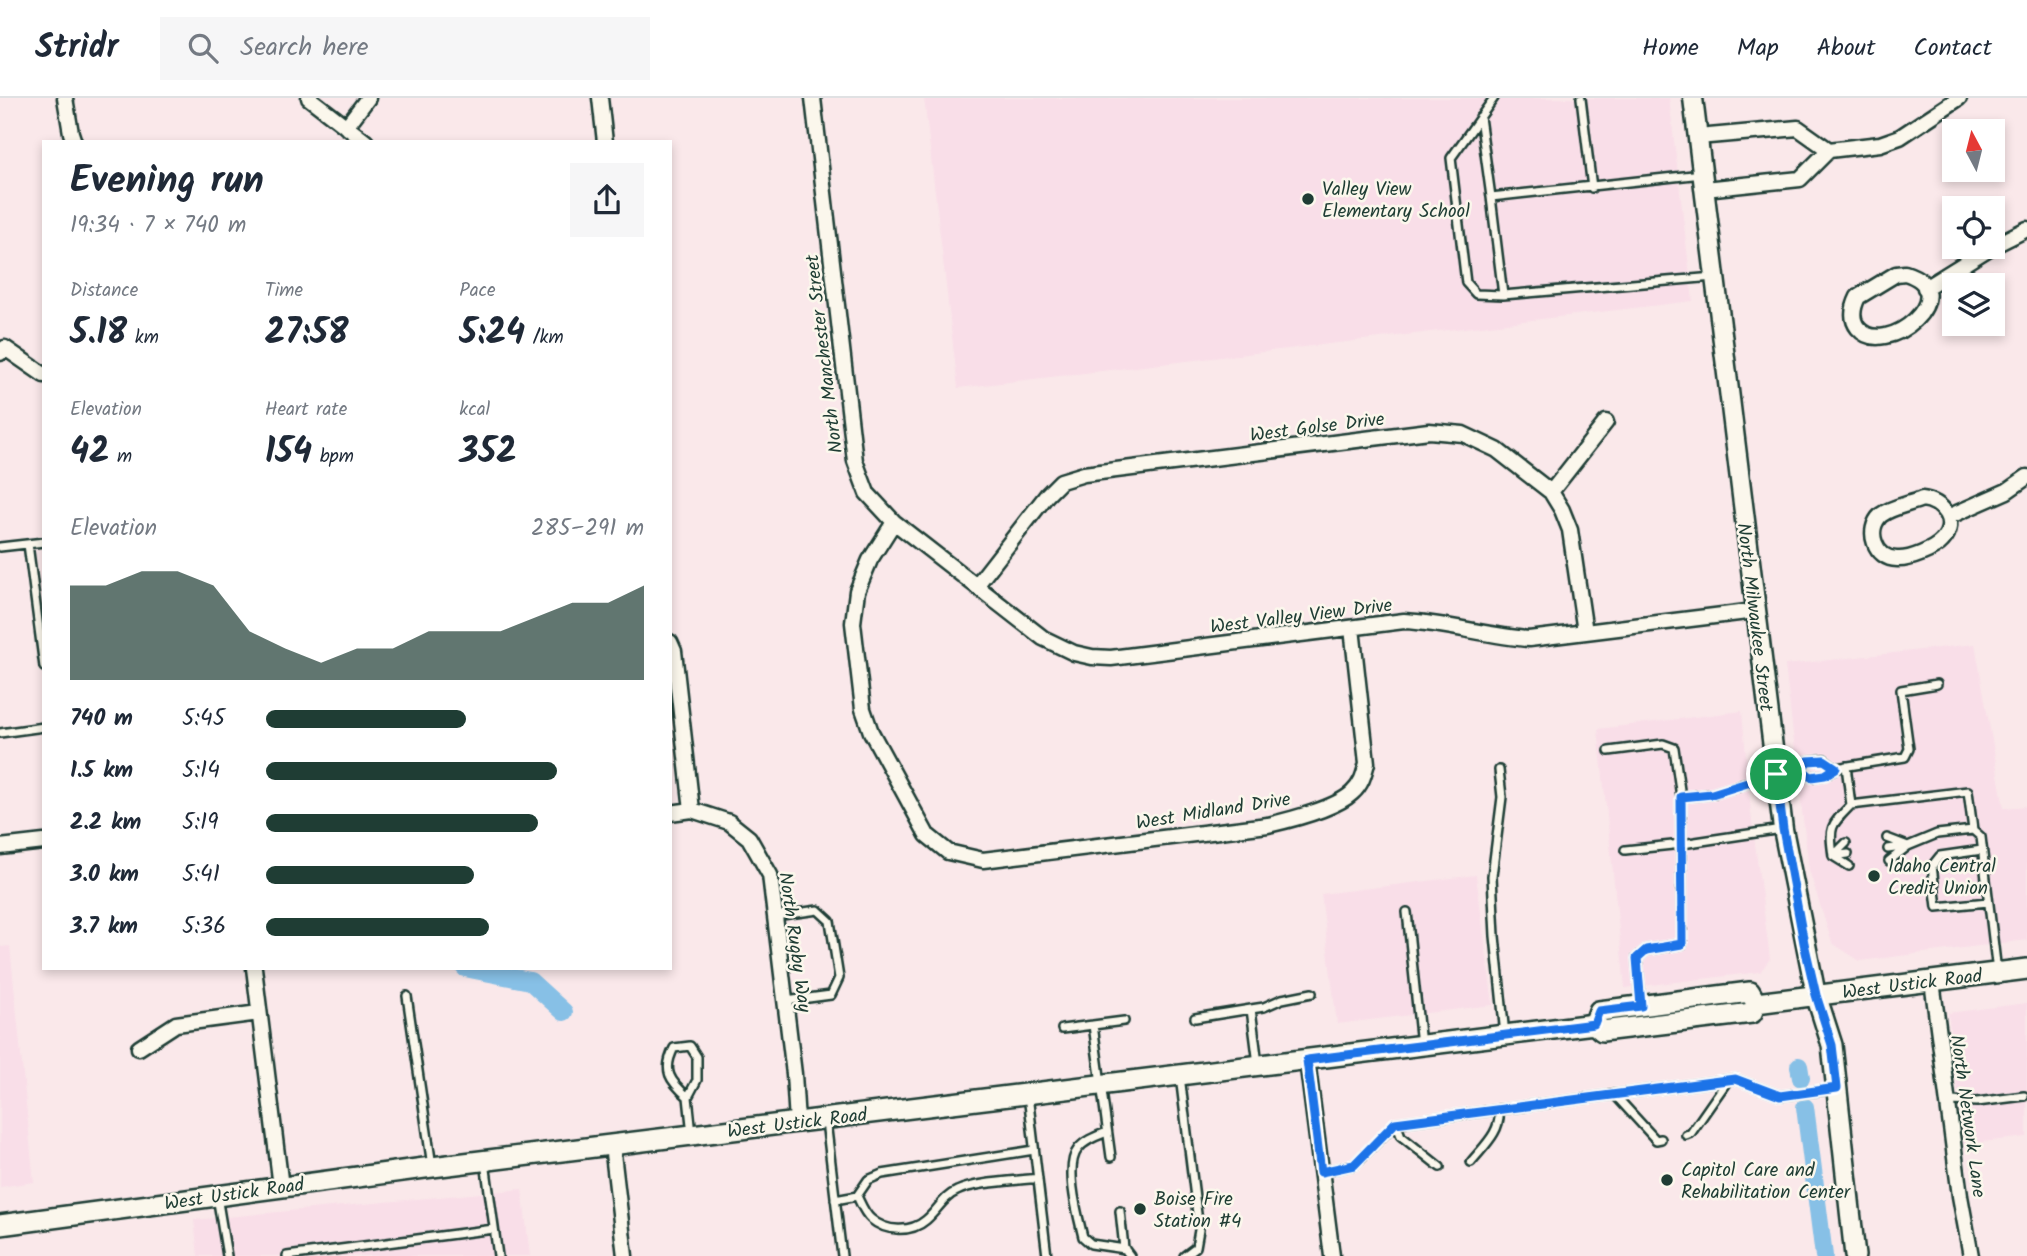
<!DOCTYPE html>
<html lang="en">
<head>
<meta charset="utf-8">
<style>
  :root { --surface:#fff; --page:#f6f6f7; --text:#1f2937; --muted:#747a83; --line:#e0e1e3; --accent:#1f3d34 }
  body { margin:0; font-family:Kalam,sans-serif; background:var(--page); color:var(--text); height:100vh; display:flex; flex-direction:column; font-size:26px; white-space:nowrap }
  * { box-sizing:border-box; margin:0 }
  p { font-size:23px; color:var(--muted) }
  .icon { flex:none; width:38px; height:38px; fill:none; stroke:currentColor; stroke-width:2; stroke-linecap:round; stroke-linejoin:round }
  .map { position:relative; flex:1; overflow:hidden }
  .side { position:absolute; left:42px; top:42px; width:630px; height:830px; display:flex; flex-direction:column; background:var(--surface); border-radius:0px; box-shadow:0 4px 10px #0003 }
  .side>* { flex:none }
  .needle { width:46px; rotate:353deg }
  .tools { position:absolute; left:1942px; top:21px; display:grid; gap:14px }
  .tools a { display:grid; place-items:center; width:63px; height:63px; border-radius:0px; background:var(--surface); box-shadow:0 4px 10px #0003; font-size:35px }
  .pin { position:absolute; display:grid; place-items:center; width:60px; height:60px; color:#fff; margin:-30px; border:4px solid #fff; border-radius:50%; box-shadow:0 2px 7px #0007 }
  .round { display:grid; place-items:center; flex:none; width:74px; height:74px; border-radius:0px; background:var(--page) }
  .summary { display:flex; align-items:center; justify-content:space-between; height:119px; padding:0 28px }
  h1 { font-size:38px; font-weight:600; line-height:52px }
  .figures { display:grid; grid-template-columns:repeat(3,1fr); gap:10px; height:119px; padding:7px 28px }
  .figures div { display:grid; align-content:center }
  .figures b { font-size:35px; font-weight:600 }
  .figures small { font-size:19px; font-weight:400 }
  .figures p { font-size:19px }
  .chart { height:196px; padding:14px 28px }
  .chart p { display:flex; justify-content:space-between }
  .chart svg { width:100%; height:126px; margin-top:7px; fill:var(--accent); opacity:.7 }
  ul { padding:0 28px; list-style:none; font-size:23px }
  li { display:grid; grid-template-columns:112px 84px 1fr; align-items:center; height:52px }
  li i { height:18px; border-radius:9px; background:var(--accent) }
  header { display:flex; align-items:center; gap:42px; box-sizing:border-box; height:98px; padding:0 35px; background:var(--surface); border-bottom:2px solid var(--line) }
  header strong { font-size:33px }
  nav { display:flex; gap:38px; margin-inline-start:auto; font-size:24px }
  .search { width:490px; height:63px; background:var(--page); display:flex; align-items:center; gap:18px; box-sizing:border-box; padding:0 24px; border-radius:0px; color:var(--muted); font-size:26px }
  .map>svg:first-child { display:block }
  .built { fill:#f9dee8 }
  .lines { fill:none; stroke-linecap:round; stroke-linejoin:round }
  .canal { stroke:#87c0e6; stroke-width:18 }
  .service-casing { stroke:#1f3d34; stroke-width:12 }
  .minor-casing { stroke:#1f3d34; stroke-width:19 }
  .tertiary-casing { stroke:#1f3d34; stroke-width:23 }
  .secondary-casing { stroke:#1f3d34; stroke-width:24 }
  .service { stroke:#fbf7ec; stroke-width:7 }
  .minor { stroke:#fbf7ec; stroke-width:14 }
  .tertiary { stroke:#fbf7ec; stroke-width:18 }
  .secondary { stroke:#fbf7ec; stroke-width:19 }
  .route-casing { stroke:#fff; stroke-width:14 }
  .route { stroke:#1a73e8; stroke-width:9 }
  .poi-dot { fill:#1f3d34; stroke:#fbf7ec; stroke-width:2.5 }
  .labels { text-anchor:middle; stroke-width:5; stroke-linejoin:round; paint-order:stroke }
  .poi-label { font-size:19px; fill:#1f3d34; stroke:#fbf7ec; text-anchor:start }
  .street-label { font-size:19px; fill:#1f3d34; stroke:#fbf7ec }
</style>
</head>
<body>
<header>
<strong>Stridr</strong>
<div class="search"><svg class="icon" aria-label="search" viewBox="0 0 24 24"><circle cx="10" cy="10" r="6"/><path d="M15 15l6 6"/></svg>Search here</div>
<nav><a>Home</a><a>Map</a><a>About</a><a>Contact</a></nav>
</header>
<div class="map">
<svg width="2027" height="1158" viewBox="0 0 2027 1158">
  <rect width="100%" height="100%" fill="#fae8ea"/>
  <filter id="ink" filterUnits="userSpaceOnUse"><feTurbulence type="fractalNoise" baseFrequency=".0143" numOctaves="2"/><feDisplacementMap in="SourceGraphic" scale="14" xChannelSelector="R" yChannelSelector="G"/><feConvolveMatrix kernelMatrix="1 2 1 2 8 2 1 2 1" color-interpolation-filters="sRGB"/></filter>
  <g filter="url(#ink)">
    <path class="built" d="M924 0H1669L1693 203 958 290Z
      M1975 546 2004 710 2027 708V842L1860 863 1832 845 1809 772 1785 567Z
      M1742 613 1751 715 1770 861 1760 874 1625 890 1598 631Z
      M1476 777 1493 907 1337 926 1321 796Z
      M10 848 34 1084 0 1089V849Z
      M2027 905V1039L1964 1046 1948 915Z
      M522 1091 530 1158H198L194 1122Z"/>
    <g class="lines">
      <path class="canal" d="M465 870 530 883 564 914
        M1799 968 1801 980
        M1805 1009 1824 1158"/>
      <defs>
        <path id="service" d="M1494 0 1451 60 1466 185 1476 196 1503 197
          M1581 0 1592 90
          M1480 19 1491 99 1702 76
          M1491 99 1503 197 1714 179
          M28 446 44 569
          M0 449 44 444
          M0 635 44 629
          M1609 653 1663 646 1674 650 1681 699 1682 846 1646 852 1637 860 1641 907
          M1846 668 1851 707 1968 693 1973 732 1981 739 1997 874
          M1801 671 1811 679 1825 677 1836 670 1905 659 1909 651 1901 592 1937 586
          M1499 672 1502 699 1492 778 1495 838 1505 937
          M1681 699 1712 696 1776 676 1801 671 1808 663 1824 661 1836 670
          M1887 740 1908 748
          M1888 751 1908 748 1937 736 1973 732
          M1625 752 1682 746 1782 731
          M1982 752 1940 758 1932 768 1937 809 1988 804
          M1833 758C1829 729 1830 728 1851 707
          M1833 758 1849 768
          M1833 758 1846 745
          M1833 758 1848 756
          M1889 763 1908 748
          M1407 814 1421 947
          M775 818 818 812 830 823 839 880 831 897 786 903
          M407 898 432 1068
          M1195 920 1251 911
          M1093 927 1111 1059
          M1062 931 1124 923
          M1258 966 1251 911 1264 909 1282 901 1312 895
          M1180 978 1199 1132 1196 1149 1184 1158
          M1614 996 1656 1042 1661 1041
          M1028 997 1047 1158
          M688 999C670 983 662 973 674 950L690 948 697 959V982L688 999 692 1036
          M1948 1003 1977 1004 2024 998
          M826 1023 842 1158
          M1396 1025 1401 1038 1440 1069
          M1107 1034C1097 1038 1085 1042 1078 1051 1064 1068 1078 1118 1083 1139L1091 1146 1125 1151
          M1686 1037 1691 1035 1728 982
          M485 1064 498 1158
          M1471 1064C1484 1048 1502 1033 1499 1011
          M1322 1074 1354 1067 1396 1025 1735 981 1780 998 1834 991
          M217 1098 227 1158
          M857 1098C861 1106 864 1115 871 1121 886 1134 911 1135 926 1122 938 1112 943 1099 957 1093 975 1084 1017 1083 1038 1080
          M835 1102 857 1098 868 1082 882 1076 1034 1052
          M1120 1113 1124 1150 1130 1158
          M287 1158 494 1131"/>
        <path id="minor" d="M65 0 71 35 74 44
          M309 0 366 44
          M600 0 605 44
          M813 0 855 363 867 395 894 424 870 462 857 493 853 525 863 611 871 634 927 737 948 754 983 762 1268 727C1290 722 1336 710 1352 695 1362 686 1364 676 1367 665L1352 530
          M346 29 368 0
          M1698 39 1798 30 1829 52 1800 81 1705 91
          M1829 52 1880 46 1900 39 1959 0
          M1993 148 2027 131
          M1905 175C1967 194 1885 263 1858 230 1850 220 1853 209 1858 199L1896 176Z
          M1925 190 1991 149
          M0 255 5 250 44 277
          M1551 394 1606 324
          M1922 401C1943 403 1959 425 1942 443 1934 452 1909 462 1897 461 1875 461 1865 432 1881 417 1891 409 1910 406 1922 401Z
          M1948 419 2007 393 2027 379
          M894 424 1043 540 1074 555 1092 559 1111 560 1404 523C1447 525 1487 538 1529 541L1755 513
          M976 488 1047 397 1061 383 1084 376 1429 333 1463 336 1497 352 1551 394 1562 412 1570 432 1585 534
          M670 544 674 553 692 712 729 724 749 740 770 777 794 976 797 1024
          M670 715 692 712
          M0 749 44 744
          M254 870 281 1089
          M1932 883 1960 1098 1971 1158
          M139 950 176 926 259 915
          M1307 962 1332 1158
          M612 1047 625 1158"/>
        <path id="tertiary" d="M1693 0 1783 731 1816 897"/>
        <path id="secondary" d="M1816 897 1832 947 1855 1158
          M1756 905 2027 871
          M0 1127 432 1069 1594 926 1602 933 1752 915 1756 905 1750 894 1599 913 1594 926"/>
      </defs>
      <use href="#service" class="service-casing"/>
      <use href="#minor" class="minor-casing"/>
      <use href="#tertiary" class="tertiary-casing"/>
      <use href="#secondary" class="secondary-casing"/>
      <use href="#service" class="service"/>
      <use href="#minor" class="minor"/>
      <use href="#tertiary" class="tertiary"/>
      <use href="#secondary" class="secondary"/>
    </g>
  </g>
  <g class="lines" filter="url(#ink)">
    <defs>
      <path id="route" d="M1776 676 1712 696 1681 699 1682 846 1646 852 1637 860 1641 908 1599 913 1594 926 1307 962 1321 1074 1354 1067 1395 1025 1735 981 1780 998 1837 990 1832 947 1816 897 1804 845 1783 731 1776 676 1801 671 1811 679 1825 677 1836 670 1824 662 1808 663 1801 671 1776 676"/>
    </defs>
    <use href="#route" class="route-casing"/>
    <use href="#route" class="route"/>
  </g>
  <g class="poi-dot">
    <circle cx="1308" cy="101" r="7"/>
    <circle cx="1874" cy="778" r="7"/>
    <circle cx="1667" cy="1082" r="7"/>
    <circle cx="1140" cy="1111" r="7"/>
  </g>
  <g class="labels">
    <g class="poi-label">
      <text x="1322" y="97">Valley View<tspan x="1322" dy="22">Elementary School</tspan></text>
      <text x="1888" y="774">Idaho Central<tspan x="1888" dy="22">Credit Union</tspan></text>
      <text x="1681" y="1078">Capitol Care and<tspan x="1681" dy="22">Rehabilitation Center</tspan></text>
      <text x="1154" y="1107">Boise Fire<tspan x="1154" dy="22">Station #4</tspan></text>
    </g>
    <g class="street-label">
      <text transform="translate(823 256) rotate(-97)" y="7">North Manchester Street</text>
      <text transform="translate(1317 328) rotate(-7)" y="7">West Golse Drive</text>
      <text transform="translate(1301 517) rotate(-7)" y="7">West Valley View Drive</text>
      <text transform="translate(1756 519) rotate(83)" y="7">North Milwaukee Street</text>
      <text transform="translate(1213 712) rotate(-9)" y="7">West Midland Drive</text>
      <text transform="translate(796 844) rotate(82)" y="7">North Rugby Way</text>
      <text transform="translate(1912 885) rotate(-7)" y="7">West Ustick Road</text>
      <text transform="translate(1969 1018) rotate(82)" y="7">North Network Lane</text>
      <text transform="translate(797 1024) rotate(-7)" y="7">West Ustick Road</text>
      <text transform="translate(234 1095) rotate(-8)" y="7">West Ustick Road</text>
    </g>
  </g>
</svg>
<div class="tools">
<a><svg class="needle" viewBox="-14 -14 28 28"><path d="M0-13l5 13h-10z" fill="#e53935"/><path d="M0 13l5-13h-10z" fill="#747a83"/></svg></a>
<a><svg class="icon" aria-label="locate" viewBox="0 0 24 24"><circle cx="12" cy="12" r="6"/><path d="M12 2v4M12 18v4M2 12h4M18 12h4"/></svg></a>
<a><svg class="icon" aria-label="layers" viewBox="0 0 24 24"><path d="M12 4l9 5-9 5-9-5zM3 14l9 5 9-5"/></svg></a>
</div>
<div class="pin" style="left:1776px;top:676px;background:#1e9e55"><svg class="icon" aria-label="arrive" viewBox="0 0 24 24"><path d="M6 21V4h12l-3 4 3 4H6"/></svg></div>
<section class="side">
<div class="summary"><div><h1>Evening run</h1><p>19:34 · 7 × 740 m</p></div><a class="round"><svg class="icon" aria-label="share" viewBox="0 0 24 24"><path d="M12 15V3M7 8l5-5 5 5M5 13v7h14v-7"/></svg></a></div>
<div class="figures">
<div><p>Distance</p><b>5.18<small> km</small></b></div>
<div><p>Time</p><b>27:58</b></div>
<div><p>Pace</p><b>5:24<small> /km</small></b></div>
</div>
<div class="figures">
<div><p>Elevation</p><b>42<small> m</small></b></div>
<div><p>Heart rate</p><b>154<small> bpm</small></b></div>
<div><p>kcal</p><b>352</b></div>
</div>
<div class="chart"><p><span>Elevation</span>285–291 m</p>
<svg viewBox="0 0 160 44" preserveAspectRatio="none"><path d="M0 44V11L10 11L20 6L30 6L40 11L50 27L60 33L70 38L80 33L90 33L100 27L110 27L120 27L130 22L140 17L150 17L160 11V44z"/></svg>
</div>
<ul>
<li><b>740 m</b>5:45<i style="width:53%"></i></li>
<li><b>1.5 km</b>5:14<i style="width:77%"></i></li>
<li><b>2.2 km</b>5:19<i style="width:72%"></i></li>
<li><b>3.0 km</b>5:41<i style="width:55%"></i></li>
<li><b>3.7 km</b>5:36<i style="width:59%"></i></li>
</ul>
</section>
</div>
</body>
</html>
